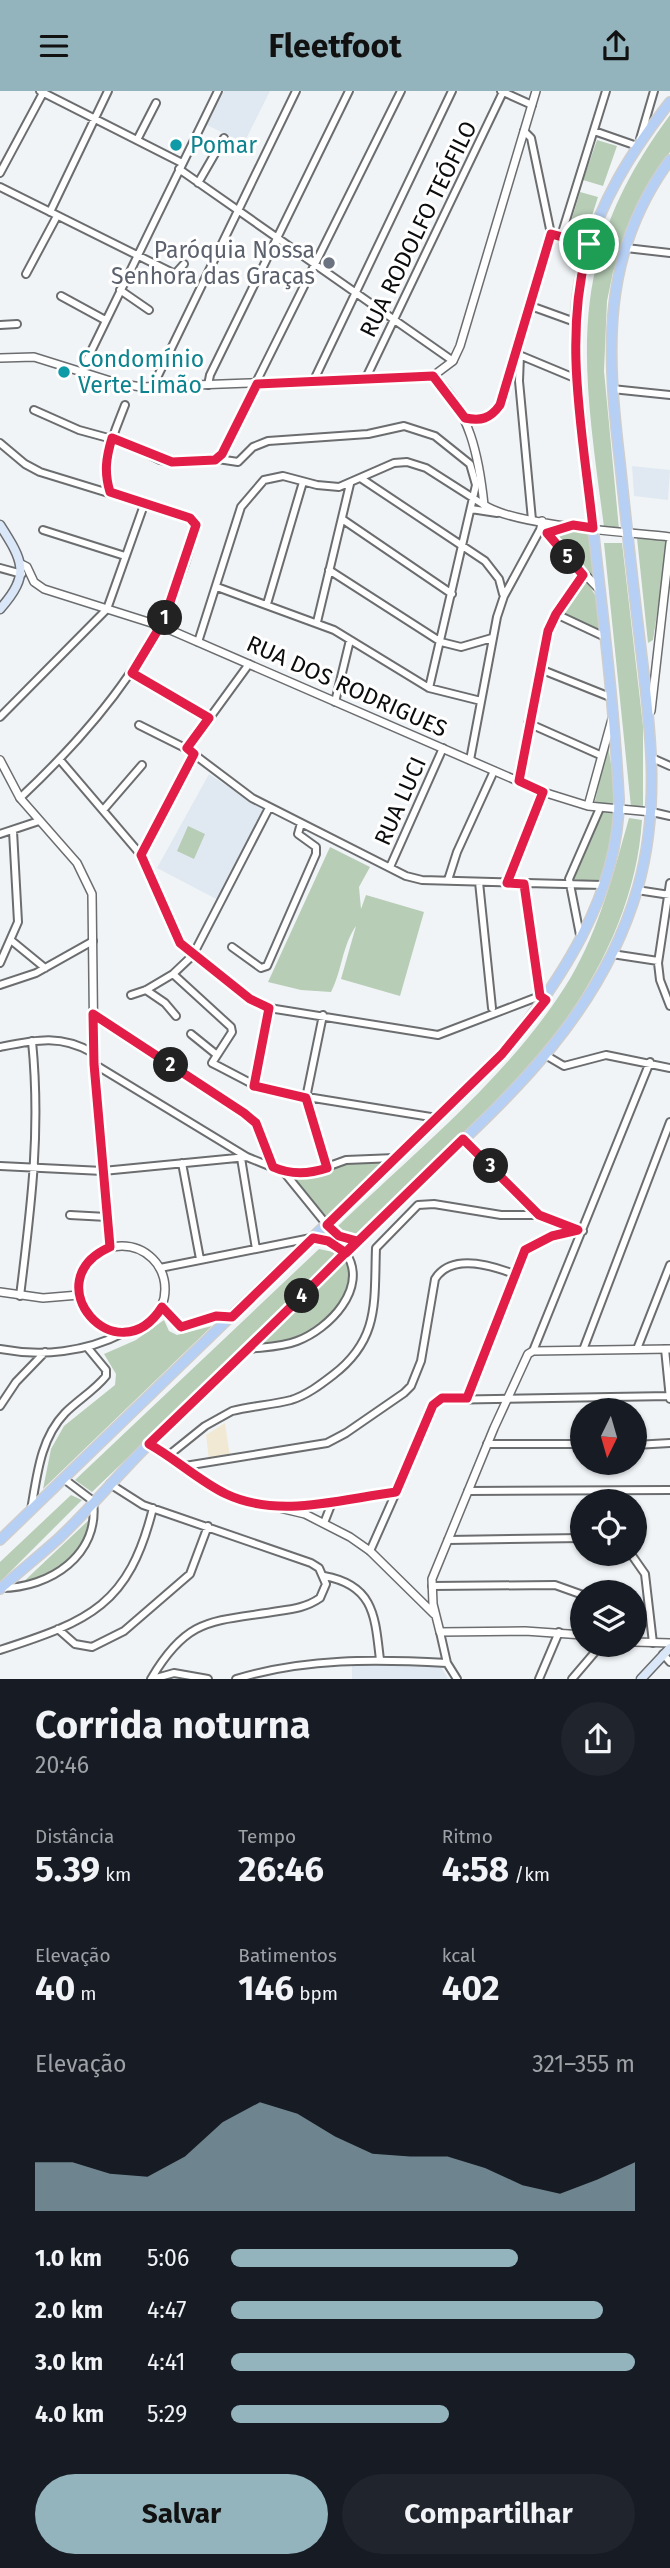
<!DOCTYPE html>
<html lang="pt">
<head>
<meta charset="utf-8">
<style>
  :root { --surface:#171b24; --page:#20242c; --text:#f1f3f6; --muted:#9ea1a6; --accent:#93b3bd }
  body { margin:0; font-family:"Fira Sans",sans-serif; background:var(--page); color:var(--text); height:100vh; display:flex; flex-direction:column; font-size:26px; white-space:nowrap }
  * { box-sizing:border-box; margin:0 }
  p { font-size:23px; color:var(--muted) }
  .icon { flex:none; width:38px; height:38px; fill:none; stroke:currentColor; stroke-width:2; stroke-linecap:round; stroke-linejoin:round }
  .map { position:relative; height:1588px; overflow:hidden }
  .details { display:flex; flex-direction:column; background:var(--surface); flex:1 }
  .details>* { flex:none }
  .needle { width:46px; rotate:185deg }
  .tools { position:absolute; left:570px; top:1307px; display:grid; gap:14px }
  .tools a { display:grid; place-items:center; width:77px; height:77px; border-radius:50%; background:var(--surface); box-shadow:0 2px 5px #0004; font-size:35px }
  .pin { position:absolute; display:grid; place-items:center; width:60px; height:60px; color:#fff; margin:-30px; border:4px solid #fff; border-radius:50%; box-shadow:0 2px 7px #0007 }
  .km { position:absolute; width:35px; height:35px; margin:-18px; border-radius:50%; background:#222; color:#fff; font-size:19px; line-height:35px; text-align:center }
  .round { display:grid; place-items:center; flex:none; width:74px; height:74px; border-radius:37px; background:var(--page) }
  .summary { display:flex; align-items:center; justify-content:space-between; height:119px; padding:0 35px }
  h1 { font-size:38px; font-weight:700; line-height:52px }
  .stats { display:grid; grid-template-columns:repeat(3,1fr); gap:10px; height:119px; padding:7px 35px }
  .stats div { display:grid; align-content:center }
  .stats b { font-size:35px; font-weight:700 }
  .stats small { font-size:19px; font-weight:400 }
  .stats p { font-size:19px }
  .chart { height:196px; padding:14px 35px }
  .chart p { display:flex; justify-content:space-between }
  .chart svg { width:100%; height:126px; margin-top:7px; fill:var(--accent); opacity:.7 }
  .primary-button { display:flex; gap:14px; margin-top:auto; padding:14px 35px }
  .primary-button a { flex:1; height:80px; border-radius:42px; background:var(--accent); color:#111; font-size:28px; font-weight:700; line-height:80px; text-align:center }
  .primary-button a+a { background:var(--page); color:var(--text) }
  ul { padding:0 35px; list-style:none; font-size:23px }
  li { display:grid; grid-template-columns:112px 84px 1fr; align-items:center; height:52px }
  li i { height:18px; border-radius:9px; background:var(--accent) }
  header { display:flex; justify-content:space-between; align-items:center; height:91px; padding:0 35px; background:var(--accent); color:#111; font-size:32px; font-weight:700 }
  .map>svg:first-child { display:block }
  .commercial { fill:#f2e9d4 }
  .built { fill:#e0e9f1 }
  .green { fill:#b7cdb6 }
  .lines { fill:none; stroke-linecap:round; stroke-linejoin:round }
  .minor-casing { stroke:#6b6d6f; stroke-width:10 }
  .tertiary-casing { stroke:#6b6d6f; stroke-width:10 }
  .secondary-casing { stroke:#6b6d6f; stroke-width:11 }
  .primary-casing { stroke:#cececf; stroke-width:12 }
  .minor { stroke:#fff; stroke-width:6 }
  .tertiary { stroke:#fff; stroke-width:7 }
  .secondary { stroke:#dae7f9; stroke-width:8 }
  .primary { stroke:#b6cff4; stroke-width:9 }
  .route-casing { stroke:#fff; stroke-width:14 }
  .route { stroke:#e11d48; stroke-width:9 }
  .culture-dot { fill:#0f9aa8; stroke:#fff; stroke-width:2.5 }
  .worship-dot { fill:#6b7280; stroke:#fff; stroke-width:2.5 }
  .labels { text-anchor:middle; stroke-width:6; stroke-linejoin:round; paint-order:stroke }
  .culture-label { font-size:23px; fill:#0d838f; stroke:#fff; text-anchor:start }
  .street-label { font-size:23px; fill:#0b0c0d; stroke:#fff }
  .worship-label { font-size:23px; fill:#5b616d; stroke:#fff; text-anchor:end }
</style>
</head>
<body>
<header><svg class="icon" aria-label="menu" viewBox="0 0 24 24"><path d="M4 6h16M4 12h16M4 18h16"/></svg>Fleetfoot<svg class="icon" aria-label="share" viewBox="0 0 24 24"><path d="M12 15V3M7 8l5-5 5 5M5 13v7h14v-7"/></svg></header>
<div class="map">
<svg width="670" height="1588" viewBox="0 0 670 1588">
  <rect width="100%" height="100%" fill="#f1f4f7"/>
  <path class="commercial" d="M225 1332 230 1366 209 1369 206 1344Z"/>
  <path class="built" d="M224 0H270L244 52 207 34Z
    M632 375 670 379 668 409 634 405Z
    M209 683 263 719 218 809 157 777Z
    M352 1573 441 1576 448 1588H352Z"/>
  <path class="green" d="M670 24V61L637 115 613 181 607 210 604 280 619 438 604 436C582 269 563 168 670 24Z
    M597 49 617 55 603 95 583 89Z
    M580 101 598 106 587 140 570 134Z
    M560 440 593 441 596 490 551 442Z
    M637 447 668 450 653 549 648 552Z
    M604 452H622L643 635V717L631 716Z
    M586 489 598 509 601 541 578 533 560 521Z
    M608 655 617 709 613 714H594Z
    M600 717 618 722 602 794 571 793 578 766Z
    M629 727 642 729C636 827 582 918 517 990 503 1006 486 1019 471 1034 433 1072 396 1111 358 1148L335 1138C415 1060 513 983 571 886 599 838 614 781 629 727Z
    M188 735 205 743 194 768 177 760Z
    M330 756 370 776 359 796 361 818 366 804 424 821 400 905 341 888 356 835C342 855 342 880 331 901L301 899 268 891Z
    M344 1071 381 1072 328 1127 292 1088 321 1084Z
    M319 1158 333 1161 338 1166 117 1377 92 1401 75 1389Z
    M340 1167 353 1178C348 1211 329 1235 298 1250 284 1256 263 1255 248 1258Z
    M164 1229 169 1240 177 1244 212 1235 43 1398 51 1358 64 1335 115 1294 116 1283 104 1263 136 1249Z
    M71 1404 82 1409 0 1491V1471Z
    M91 1427C95 1467 50 1485 19 1495Z"/>
  <g class="lines">
    <defs>
      <path id="minor" d="M40 0 182 72
        M501 0 532 14
        M594 40 637 55
        M640 48 654 0
        M137 49 156 12
        M179 78 453 270
        M0 82 43 2
        M198 92 224 47
        M0 96 175 183 184 173
        M50 121 108 0
        M557 144 589 153
        M561 145 606 0
        M626 157 670 162
        M26 183 57 125
        M120 199 149 219
        M61 205 105 229
        M528 214 575 231
        M0 234 17 233
        M517 263 577 288
        M520 264 519 290 532 429
        M82 279 218 0
        M365 289 503 1
        M313 291 452 0
        M208 294 210 284 349 0
        M152 297 296 0
        M612 298 670 304
        M34 319 79 339 123 351 160 369 183 372 218 368 401 0
        M465 326C481 330 490 328 500 315L551 143 531 47 524 40
        M0 352 25 373 40 381 190 427 196 434C171 545 101 631 20 707
        M218 368 238 371 253 356 268 350 368 343 404 335 435 345 470 373 476 394 473 407 429 597
        M362 388 485 470 499 488 503 503
        M110 401C100 369 114 343 125 314
        M471 418 497 422
        M342 428 452 503
        M43 439 125 465
        M547 442 567 435
        M0 477 22 483
        M329 479 441 551 461 556 492 547
        M217 496 334 539 429 597 481 610
        M267 513 303 391
        M556 523 603 545
        M317 531 350 393
        M198 551 241 416 264 389 283 385 317 394 339 396 394 372 407 371 426 377 484 414
        M540 578 610 606
        M132 582 210 627
        M335 611 350 549
        M0 626 107 518 144 414
        M528 632 600 664
        M139 634 187 658 252 707 406 785 422 789 602 794
        M187 658 249 573
        M652 667 670 675
        M60 669 141 764 179 852 257 912 269 917 438 944 540 905 545 908
        M470 669 497 526 504 505 541 437
        M518 690 548 540 556 523 583 484
        M104 718 142 674
        M652 721 670 725
        M0 743 39 730
        M141 764 194 663
        M390 776 443 657
        M448 789 457 761 494 680
        M479 791 492 917
        M507 792 543 701
        M670 792 658 872 660 889 670 915
        M524 793 540 905
        M637 799 670 804
        M580 844 569 788 600 717
        M12 850 45 877
        M232 856 261 877 267 875 316 763V756L298 743 301 732
        M612 863 658 870
        M0 872 18 831 13 740
        M173 883 231 936 232 941 212 972 218 975 264 999 437 1027
        M0 894 36 882 93 850
        M146 899 165 912 176 925
        M131 904 146 899 173 883 193 864 269 717
        M93 923 244 1022 256 1032 273 1076
        M323 924 306 1007 327 1077
        M191 943 217 964
        M0 956C35 949 61 943 93 962
        M547 965 564 975 606 964 670 977
        M94 973 247 1066 284 1081 327 1134
        M254 994 269 917
        M463 1048 539 1124
        M241 1067 256 1158
        M182 1072 200 1168
        M0 1075 103 1080 247 1066
        M284 1081H313L346 1069 395 1067
        M70 1124 107 1126
        M160 1177 311 1147
        M20 1205C31 1116 41 1040 32 950
        M162 1216 181 1236 216 1225 232 1226
        M0 1258C42 1266 86 1261 123 1242
        M248 1258C264 1256 282 1256 297 1250 329 1238 369 1197 346 1162
        M637 1258 670 1174
        M665 1258 670 1308
        M583 1259 670 1031
        M533 1260 650 971
        M467 1307 525 1159 552 1145 576 1139
        M0 1315 16 1291 45 1261
        M487 1353H583
        M635 1354 670 1352
        M169 1364 205 1335 232 1320C251 1315 272 1314 291 1309 307 1304 320 1294 333 1284 380 1248 374 1211 376 1157L418 1114 434 1113 501 1124H539L583 1140
        M185 1375 327 1352 346 1342 404 1302 411 1295 421 1270 435 1188C451 1162 491 1174 514 1183
        M110 1393 143 1414 311 1472 319 1477 326 1493 320 1507C307 1516 294 1518 279 1520 212 1531 188 1525 151 1588
        M468 1400 670 1399
        M283 1417 396 1401
        M31 1419C37 1385 40 1348 65 1322 78 1309 95 1299 106 1285V1279L87 1256
        M324 1432 333 1409
        M448 1449 583 1447
        M370 1460 437 1309 670 1305
        M631 1463 645 1483 653 1552
        M324 1485C375 1494 375 1527 380 1569
        M432 1495 555 1494 583 1504
        M1 1497C50 1497 100 1464 93 1410L64 1388
        M58 1538 75 1553 92 1556 124 1540 190 1483 208 1435
        M440 1541 447 1572 457 1588
        M0 1559C90 1530 129 1514 153 1417
        M663 1563 670 1571
        M153 1588 174 1582 208 1588
        M236 1588C305 1567 375 1568 447 1572
        M539 1588 559 1541
        M572 1588 601 1554"/>
      <path id="tertiary" d="M0 267 34 266 117 292 141 296 433 285 453 270 460 255 536 0
        M433 285C470 319 479 366 484 414 515 435 628 441 670 446
        M542 430 541 437 598 497
        M21 473 27 476 34 491 44 498 161 535 543 701 588 715 652 721
        M651 620 670 452
        M0 669 20 707 77 772 92 803 94 973 110 1156
        M588 715 612 628
        M79 1198a43 43 0 1 1 86 0a43 43 0 1 1-86 0Z
        M0 1201 43 1207 79 1204
        M149 1353 229 1405 305 1423 350 1446 370 1460 434 1523
        M583 1544 525 1540 440 1541 433 1513 432 1488 494 1337 528 1263 533 1260 670 1258
        M635 1551 670 1552"/>
      <path id="secondary" d="M0 434C23 470 31 483 0 518
        M641 1588 670 1557"/>
      <path id="primary" d="M327 1134 339 1145 357 1150
        M313 1147 328 1150 346 1162
        M0 1449 502 963C559 892 619 804 619 708 613 593 597 479 585 364 579 301 567 236 583 174 599 112 631 61 670 11
        M0 1498C19 1481 39 1465 58 1448 89 1419 117 1385 147 1355 216 1287 287 1221 355 1152 464 1042 593 953 638 796 662 711 649 627 639 542 632 485 626 429 620 372 607 262 600 164 670 69"/>
    </defs>
    <use href="#minor" class="minor-casing"/>
    <use href="#tertiary" class="tertiary-casing"/>
    <use href="#secondary" class="secondary-casing"/>
    <use href="#primary" class="primary-casing"/>
    <use href="#minor" class="minor"/>
    <use href="#tertiary" class="tertiary"/>
    <use href="#secondary" class="secondary"/>
    <use href="#primary" class="primary"/>
  </g>
  <g class="lines">
    <defs>
      <path id="route" d="M589 153 551 143 500 314C490 328 481 330 465 327L433 285 257 293 222 363 215 369 172 371 112 347C106 367 104 381 110 401L190 427 196 434 164 529 132 582 209 627 187 657 194 663 141 764 180 852 250 908 269 917 254 995 306 1007 327 1077C309 1083 291 1084 273 1076L256 1032 244 1022 93 923 94 973 110 1156C33 1190 117 1287 162 1216L181 1236 216 1225 232 1226 313 1147 328 1150 346 1162 463 1048 539 1124 578 1139 552 1145 525 1159 467 1307H442L433 1314 396 1401C341 1408 279 1428 226 1403 199 1390 176 1368 149 1353 219 1286 289 1219 357 1150L339 1145 327 1134 502 963 546 909 540 905 524 793 507 792 543 701 519 690 548 540 556 523 583 484 547 442 573 434 593 437C583 343 562 245 589 153"/>
    </defs>
    <use href="#route" class="route-casing"/>
    <use href="#route" class="route"/>
  </g>
  <g class="culture-dot">
    <circle cx="176" cy="54" r="7"/>
    <circle cx="64" cy="281" r="7"/>
  </g>
  <circle class="worship-dot" cx="329" cy="172" r="7"/>
  <g class="labels">
    <g class="culture-label">
      <text x="190" y="62">Pomar</text>
      <text x="78" y="276">Condomínio<tspan x="78" dy="26">Verte Limão</tspan></text>
    </g>
    <g class="street-label">
      <text transform="translate(418 138) rotate(-64)" y="8">RUA RODOLFO TEÓFILO</text>
      <text transform="translate(347 595) rotate(24)" y="8">RUA DOS RODRIGUES</text>
      <text transform="translate(400 710) rotate(-66)" y="8">RUA LUCI</text>
    </g>
    <g class="worship-label">
      <text x="315" y="167">Paróquia Nossa<tspan x="315" dy="26">Senhora das Graças</tspan></text>
    </g>
  </g>
</svg>
<div class="tools">
<a><svg class="needle" viewBox="-14 -14 28 28"><path d="M0-13l5 13h-10z" fill="#e53935"/><path d="M0 13l5-13h-10z" fill="#9ea1a6"/></svg></a>
<a><svg class="icon" aria-label="locate" viewBox="0 0 24 24"><circle cx="12" cy="12" r="6"/><path d="M12 2v4M12 18v4M2 12h4M18 12h4"/></svg></a>
<a><svg class="icon" aria-label="layers" viewBox="0 0 24 24"><path d="M12 4l9 5-9 5-9-5zM3 14l9 5 9-5"/></svg></a>
</div>
<div class="pin" style="left:589px;top:153px;background:#1e9e55"><svg class="icon" aria-label="arrive" viewBox="0 0 24 24"><path d="M6 21V4h12l-3 4 3 4H6"/></svg></div>
<b class="km" style="left:165px;top:527px">1</b>
<b class="km" style="left:171px;top:974px">2</b>
<b class="km" style="left:491px;top:1075px">3</b>
<b class="km" style="left:302px;top:1205px">4</b>
<b class="km" style="left:568px;top:466px">5</b>
</div>
<section class="details">
<div class="summary"><div><h1>Corrida noturna</h1><p>20:46</p></div><a class="round"><svg class="icon" aria-label="share" viewBox="0 0 24 24"><path d="M12 15V3M7 8l5-5 5 5M5 13v7h14v-7"/></svg></a></div>
<div class="stats">
<div><p>Distância</p><b>5.39<small> km</small></b></div>
<div><p>Tempo</p><b>26:46</b></div>
<div><p>Ritmo</p><b>4:58<small> /km</small></b></div>
</div>
<div class="stats">
<div><p>Elevação</p><b>40<small> m</small></b></div>
<div><p>Batimentos</p><b>146<small> bpm</small></b></div>
<div><p>kcal</p><b>402</b></div>
</div>
<div class="chart"><p><span>Elevação</span>321–355 m</p>
<svg viewBox="0 0 160 44" preserveAspectRatio="none"><path d="M0 44V27L10 27L20 31L30 32L40 25L50 13L60 6L70 10L80 18L90 24L100 25L110 25L120 29L130 35L140 38L150 33L160 27V44z"/></svg>
</div>
<ul>
<li><b>1.0 km</b>5:06<i style="width:71%"></i></li>
<li><b>2.0 km</b>4:47<i style="width:92%"></i></li>
<li><b>3.0 km</b>4:41<i style="width:100%"></i></li>
<li><b>4.0 km</b>5:29<i style="width:54%"></i></li>
</ul>
<div class="primary-button"><a>Salvar</a><a>Compartilhar</a></div>
</section>
</body>
</html>
